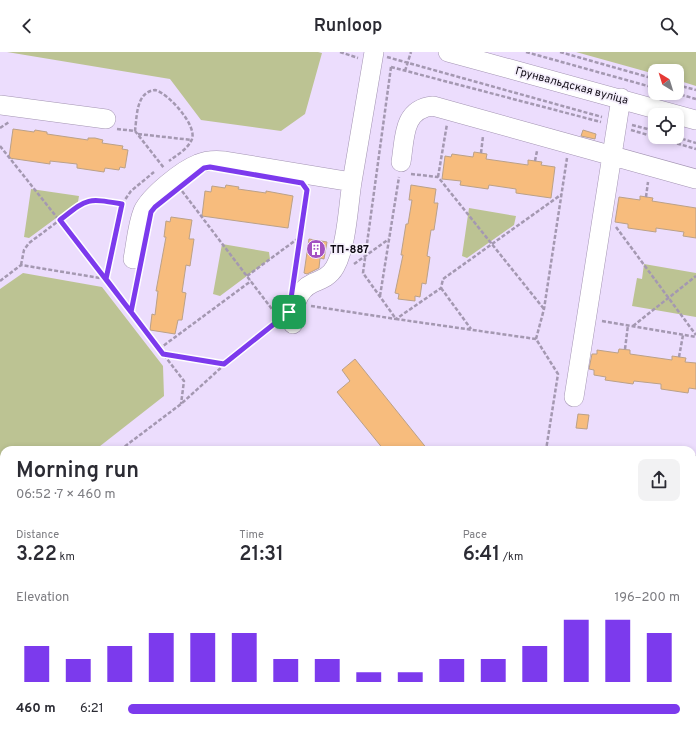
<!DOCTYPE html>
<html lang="en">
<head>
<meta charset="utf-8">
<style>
  :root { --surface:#fff; --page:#f2f2f3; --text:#2b2b33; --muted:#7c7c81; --accent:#7c3aed }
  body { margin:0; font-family:Overpass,sans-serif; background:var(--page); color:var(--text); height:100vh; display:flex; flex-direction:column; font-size:15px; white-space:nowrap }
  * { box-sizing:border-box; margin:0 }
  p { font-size:13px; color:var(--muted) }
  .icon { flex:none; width:22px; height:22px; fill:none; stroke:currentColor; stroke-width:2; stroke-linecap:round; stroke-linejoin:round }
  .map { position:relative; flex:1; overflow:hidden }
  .side { position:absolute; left:0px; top:394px; width:696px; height:286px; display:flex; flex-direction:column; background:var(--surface); border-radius:12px 12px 0 0; box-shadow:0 2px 6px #0003 }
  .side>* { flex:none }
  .needle { width:26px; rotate:322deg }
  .tools { position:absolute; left:648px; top:12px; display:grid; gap:8px }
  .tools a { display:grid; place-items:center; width:36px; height:36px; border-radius:8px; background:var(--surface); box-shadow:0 2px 6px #0003; font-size:20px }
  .pin { position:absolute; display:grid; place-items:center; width:34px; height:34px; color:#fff; margin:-17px; border-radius:8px; box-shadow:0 2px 6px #0006 }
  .round { display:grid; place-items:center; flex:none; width:42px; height:42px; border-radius:8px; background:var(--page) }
  .headline { display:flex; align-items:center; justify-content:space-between; height:68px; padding:0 16px }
  h1 { font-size:22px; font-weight:600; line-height:30px }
  .stats { display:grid; grid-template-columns:repeat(3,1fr); gap:6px; height:68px; padding:4px 16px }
  .stats div { display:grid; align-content:center }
  .stats b { font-size:20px; font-weight:600 }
  .stats small { font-size:11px; font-weight:400 }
  .stats p { font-size:11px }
  .chart { height:112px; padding:8px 16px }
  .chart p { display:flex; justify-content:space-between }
  .chart svg { width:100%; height:72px; margin-top:4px; stroke:var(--accent); stroke-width:6 }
  ul { padding:0 16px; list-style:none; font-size:13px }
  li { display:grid; grid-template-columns:64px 48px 1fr; align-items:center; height:30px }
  li i { height:10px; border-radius:5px; background:var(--accent) }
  header { display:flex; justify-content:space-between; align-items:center; height:52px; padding:0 16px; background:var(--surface); font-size:18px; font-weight:600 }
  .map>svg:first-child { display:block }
  .green { fill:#bcc393 }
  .building { fill:#f7bc7d; stroke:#bba188 }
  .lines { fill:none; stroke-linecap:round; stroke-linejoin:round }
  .minor-casing { stroke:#a394b2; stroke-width:20 }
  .path { stroke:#a498b1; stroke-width:2.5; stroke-dasharray:4 2; stroke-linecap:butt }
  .minor { stroke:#fff; stroke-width:19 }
  .route-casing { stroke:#fff; stroke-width:8 }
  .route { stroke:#7c3aed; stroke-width:5 }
  .labels { text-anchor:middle; stroke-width:3.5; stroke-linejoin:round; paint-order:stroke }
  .street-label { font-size:11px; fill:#0f0a14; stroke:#f5effc }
  .poi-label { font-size:11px; font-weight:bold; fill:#0f0a14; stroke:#f5effc; text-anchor:start }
</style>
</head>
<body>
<header><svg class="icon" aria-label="back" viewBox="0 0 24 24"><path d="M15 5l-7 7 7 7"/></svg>Runloop<svg class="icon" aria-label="search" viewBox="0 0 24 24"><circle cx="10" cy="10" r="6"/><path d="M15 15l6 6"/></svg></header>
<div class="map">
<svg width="696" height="680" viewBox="0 0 696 680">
  <rect width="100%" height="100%" fill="#ecddfd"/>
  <path class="green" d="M7 0H318L322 1 305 62 281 79 201 68 170 27Z
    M576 0H696V34L677 28V19H655V22Z
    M31 137 79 144 78 150 29 186 24 185Z
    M469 156 516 164 514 173 467 206 462 204Z
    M222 192 269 200 270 207 220 244 213 242Z
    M644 212 696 221V265L632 254 637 226 642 227Z
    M23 221 102 235 163 314 164 344 95 398H4V469L0 472V237Z"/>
  <path class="building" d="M13 77 34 80 35 78 47 80V82L88 88V86H95L103 88 102 91 123 94 122 97 128 98 125 116 120 115 119 118 105 116 104 120 77 116V112L50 109V112L9 106Z
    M583 78 596 82 595 87 581 84Z
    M474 100 487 102 486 107 528 113V108L542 110 541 113 555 115 551 146 516 141V137L489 133 488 137 460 133 461 129 442 127 445 104 451 105 452 102 473 105Z
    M226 133 239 135 238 137 266 141V139L293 144 288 176 202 164 205 139 211 140 212 134 225 136Z
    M411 133 436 137 434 151H438L434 178H431L427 204 430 205 426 232 422 231 420 245 415 244V249L398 247 399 242 395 241 403 203H401L406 172H408L412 148H409Z
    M640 144 653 146 652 149 696 156V186L683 184 684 180 656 176V180L628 176V172L615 170 619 145 640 148Z
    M171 165 192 168 189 187H194L190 214 186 213 182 240 186 241 182 268H178L175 282 150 278 152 262 155 263 158 239H156L166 185H164L166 169 170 170Z
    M309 187 327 190 324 207 320 206 319 216 307 222 304 221Z
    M619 297 630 298V302L672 308V304L686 306 685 310 696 311V337L689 336 688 341 661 337V332L634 329 633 332 605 328 606 325 594 323V318L589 317 592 302H597V298L618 301Z
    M355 307 428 398H384L337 340 350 329 342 318Z
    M578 362 589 363 587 377 576 376Z"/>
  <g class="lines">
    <defs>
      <path id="minor" d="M448 0 696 68
        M0 53 106 67
        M401 110C405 87 402 57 433 54L696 127
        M133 207C136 192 137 174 143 159 150 144 182 118 198 112 207 108 216 108 225 109L352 130 374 0
        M293 272C294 255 296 239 313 231 323 227 330 224 335 215 347 193 348 155 352 130
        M574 345 621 46
        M692 617 696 618
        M562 680 563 676"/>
    </defs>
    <use href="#minor" class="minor-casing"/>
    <path class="path" d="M340 0 358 6
      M526 0 655 36
      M560 0 655 27
      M387 5 602 65
      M391 15 363 221 396 267 536 287 558 322 546 398
      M391 15 601 70
      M405 19 411 0
      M677 33 696 38
      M675 41 696 47
      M632 73 655 79
      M0 76 9 70
      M117 77 135 79 164 116
      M631 78 696 97
      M135 79C137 64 136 40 155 38 168 41 197 73 192 87 188 97 177 103 169 109
      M138 82 192 88
      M676 85 696 91
      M0 94 106 227
      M481 101 483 84
      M535 109 537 99
      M411 122 438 125 544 257
      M438 125 447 72
      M182 139 278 265
      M646 145 648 130
      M122 152 131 139 154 120
      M616 175 696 283
      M354 212 389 187
      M21 213 24 198 29 191 84 150 93 148 122 152 106 227
      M247 224 300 185
      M294 224 307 138
      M0 229 21 213 106 227 163 303 224 312 278 269
      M441 236 471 277
      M380 244 399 125
      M311 254 396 267 441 236 443 227 562 142
      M131 260 139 221
      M602 269 696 285
      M633 274 696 224
      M536 287 544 257 567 106
      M159 297 251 229
      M625 297 628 273
      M164 303 184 329 181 352
      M679 305 683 283
      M120 398 181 352 224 313
      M692 428 696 403
      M0 489 4 486
      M692 565 696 566
      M0 618 4 623
      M42 676 44 680
      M134 676 165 680
      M8 680 13 676
      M328 680 333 676
      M364 680V676
      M644 680 645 676"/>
    <use href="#minor" class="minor"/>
  </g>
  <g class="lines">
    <defs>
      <path id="route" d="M289 260 224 312 163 302 106 227 122 152C86 146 88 146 60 168L131 260 151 160 155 155 204 116 210 115 302 131 307 138 289 260"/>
    </defs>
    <use href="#route" class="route-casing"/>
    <use href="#route" class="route"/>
  </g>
  <defs>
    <symbol id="building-disc" viewBox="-11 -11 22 22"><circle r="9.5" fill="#a352c2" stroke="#f5effc"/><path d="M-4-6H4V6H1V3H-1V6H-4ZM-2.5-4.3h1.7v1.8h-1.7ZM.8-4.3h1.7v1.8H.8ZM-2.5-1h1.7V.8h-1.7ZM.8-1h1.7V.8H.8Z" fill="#fff"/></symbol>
  </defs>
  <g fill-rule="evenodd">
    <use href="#building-disc" x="305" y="186" width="22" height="22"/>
  </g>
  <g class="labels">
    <g class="street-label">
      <text transform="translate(572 33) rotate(15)" y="4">Грунвальдская вуліца</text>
    </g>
    <g class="poi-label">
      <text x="330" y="201">ТП-887</text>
    </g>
  </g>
</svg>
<div class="tools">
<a><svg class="needle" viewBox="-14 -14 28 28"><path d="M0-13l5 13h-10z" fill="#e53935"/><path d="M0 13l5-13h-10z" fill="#7c7c81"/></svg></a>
<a><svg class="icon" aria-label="locate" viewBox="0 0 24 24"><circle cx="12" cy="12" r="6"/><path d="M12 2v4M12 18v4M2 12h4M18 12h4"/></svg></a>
</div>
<div class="pin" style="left:289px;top:260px;background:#1e9e55"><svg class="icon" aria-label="arrive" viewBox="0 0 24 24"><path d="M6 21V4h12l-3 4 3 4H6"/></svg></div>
<section class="side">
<div class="headline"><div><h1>Morning run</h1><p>06:52 · 7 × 460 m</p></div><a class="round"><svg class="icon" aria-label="share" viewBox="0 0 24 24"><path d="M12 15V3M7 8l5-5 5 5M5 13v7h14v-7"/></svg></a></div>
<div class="stats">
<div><p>Distance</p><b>3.22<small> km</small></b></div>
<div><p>Time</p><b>21:31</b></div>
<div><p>Pace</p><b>6:41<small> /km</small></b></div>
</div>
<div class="chart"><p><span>Elevation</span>196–200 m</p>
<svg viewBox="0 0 160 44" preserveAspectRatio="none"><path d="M5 44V22M15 44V30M25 44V22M35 44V14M45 44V14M55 44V14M65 44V30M75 44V30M85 44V38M95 44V38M105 44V30M115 44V30M125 44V22M135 44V6M145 44V6M155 44V14"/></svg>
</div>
<ul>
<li><b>460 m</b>6:21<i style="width:100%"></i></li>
</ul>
</section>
</div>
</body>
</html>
